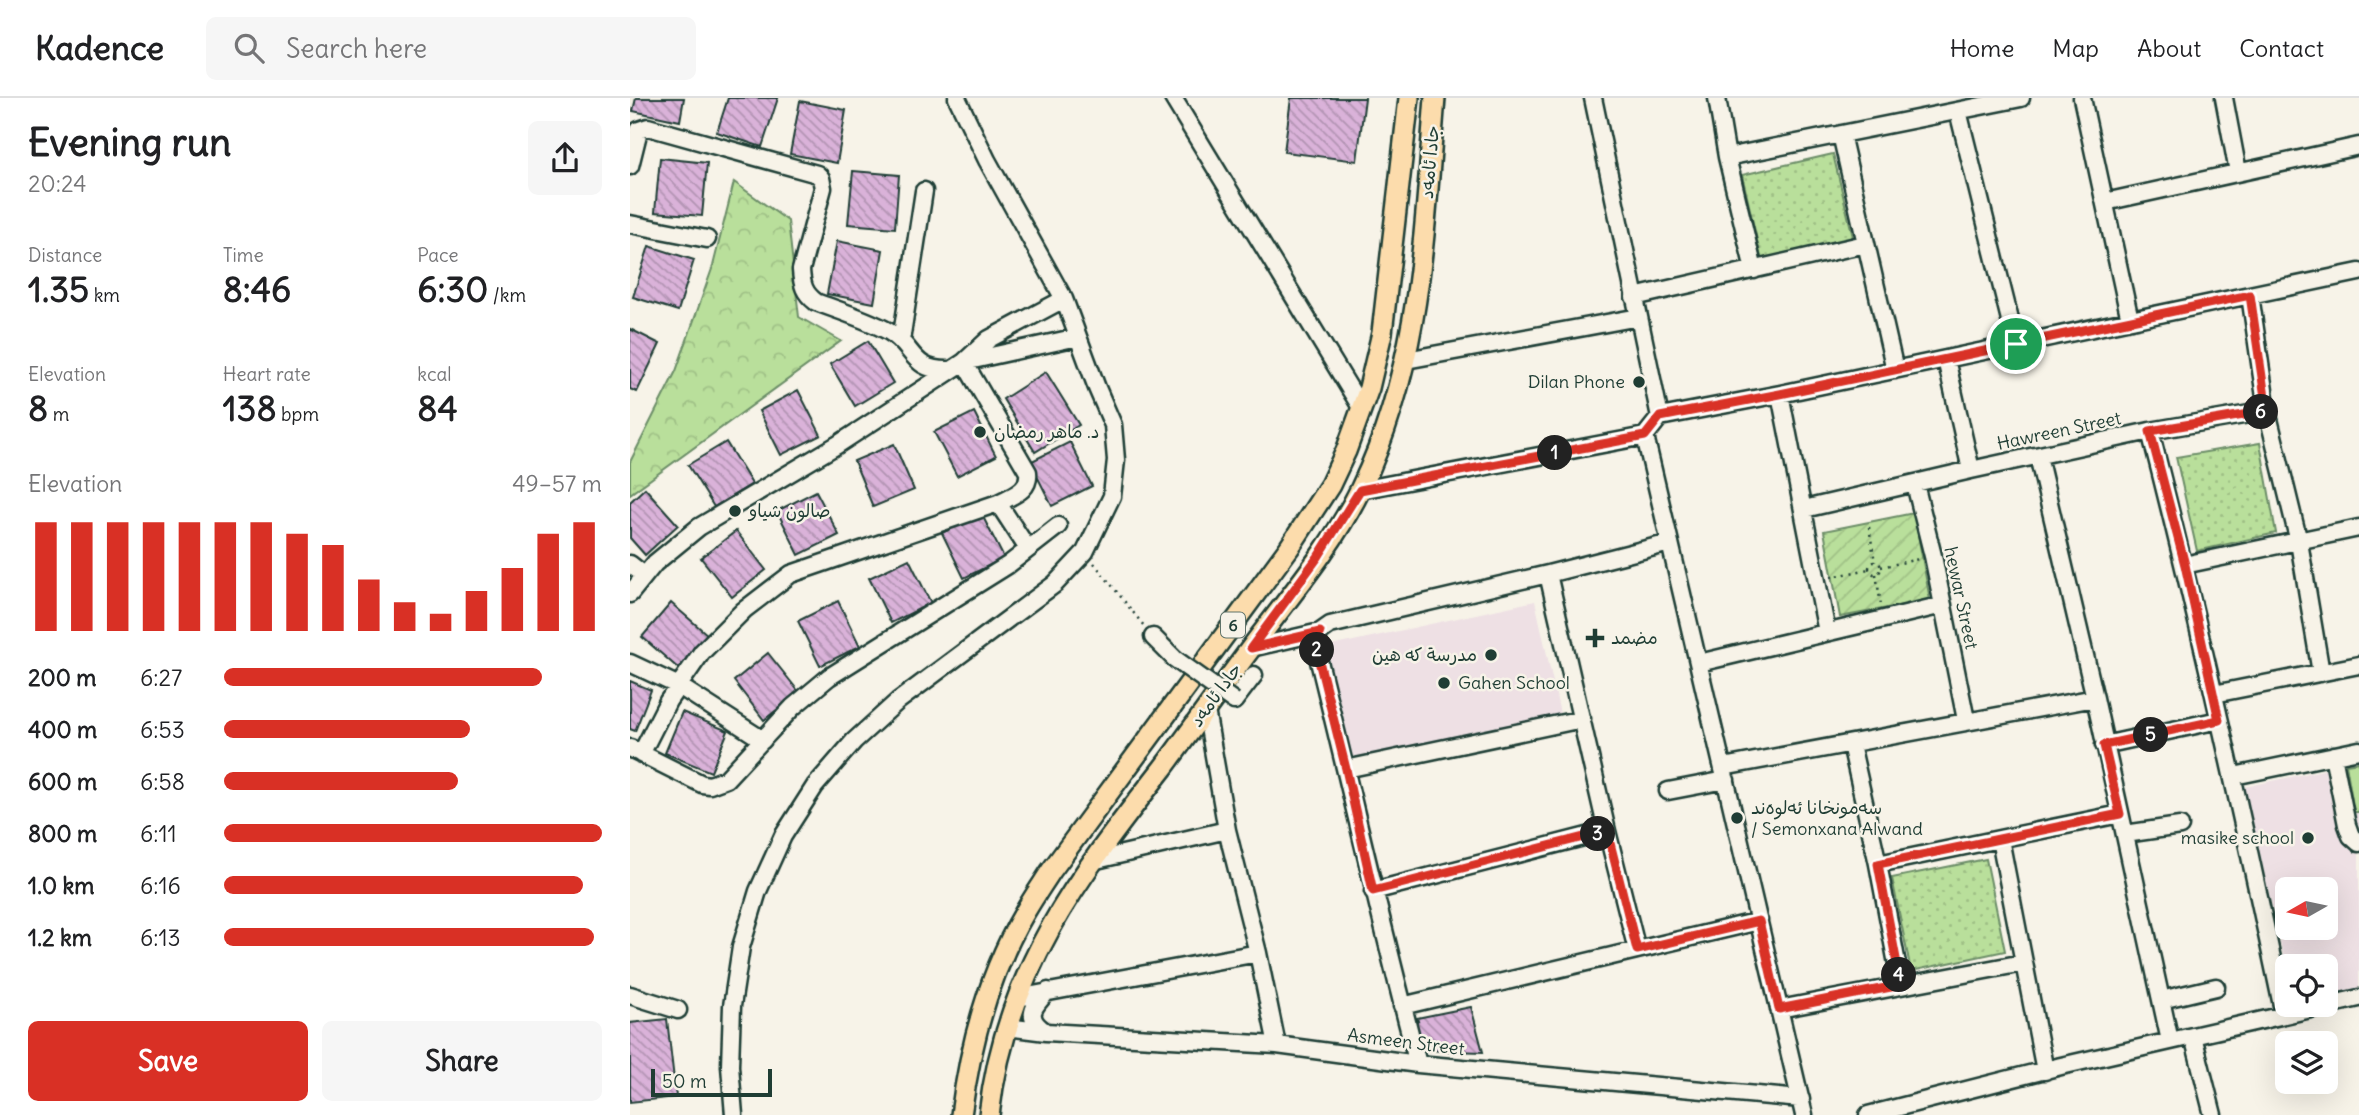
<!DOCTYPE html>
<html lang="en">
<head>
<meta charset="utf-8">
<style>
  :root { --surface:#fff; --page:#f6f6f6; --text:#202124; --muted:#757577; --line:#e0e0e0; --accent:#d93025 }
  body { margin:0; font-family:Delius,"Playpen Sans Arabic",sans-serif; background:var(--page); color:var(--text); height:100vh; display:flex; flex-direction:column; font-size:26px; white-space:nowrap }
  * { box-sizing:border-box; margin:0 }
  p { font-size:23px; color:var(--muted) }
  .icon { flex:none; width:38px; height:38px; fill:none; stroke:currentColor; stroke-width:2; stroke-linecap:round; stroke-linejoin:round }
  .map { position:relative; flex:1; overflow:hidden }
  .side { display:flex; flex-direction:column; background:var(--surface); width:630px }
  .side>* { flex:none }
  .needle { width:46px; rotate:261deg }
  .buttons { position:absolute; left:1645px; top:779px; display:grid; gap:14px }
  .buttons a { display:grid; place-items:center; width:63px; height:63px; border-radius:10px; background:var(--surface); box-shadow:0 7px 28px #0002; font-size:35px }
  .scale { position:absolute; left:21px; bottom:18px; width:121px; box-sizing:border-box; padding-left:7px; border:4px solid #1f3d34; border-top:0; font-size:19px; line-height:24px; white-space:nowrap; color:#1f3d34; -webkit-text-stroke:5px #f7f3e8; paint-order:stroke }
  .pin { position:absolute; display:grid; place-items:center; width:60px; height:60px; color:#fff; margin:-30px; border:4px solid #fff; border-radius:50%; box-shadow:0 2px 7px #0007 }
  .km { position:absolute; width:35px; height:35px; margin:-18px; border-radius:50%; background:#222; color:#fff; font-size:19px; line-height:35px; text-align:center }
  .round { display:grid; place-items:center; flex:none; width:74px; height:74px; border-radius:10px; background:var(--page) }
  .overview { display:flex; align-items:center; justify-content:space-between; height:119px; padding:0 28px }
  h1 { font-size:38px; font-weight:700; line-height:52px }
  .figures { display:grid; grid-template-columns:repeat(3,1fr); gap:10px; height:119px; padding:7px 28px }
  .figures div { display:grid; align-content:center }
  .figures b { font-size:35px; font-weight:700 }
  .figures small { font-size:19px; font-weight:400 }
  .figures p { font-size:19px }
  .chart { height:196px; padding:14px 28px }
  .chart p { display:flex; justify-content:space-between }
  .chart svg { width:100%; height:126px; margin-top:7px; stroke:var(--accent); stroke-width:6 }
  .button { display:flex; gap:14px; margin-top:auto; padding:14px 28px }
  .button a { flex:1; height:80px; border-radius:10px; background:var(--accent); color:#fff; font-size:28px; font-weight:700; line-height:80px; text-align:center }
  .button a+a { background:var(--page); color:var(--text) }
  ul { padding:0 28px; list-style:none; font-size:23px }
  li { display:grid; grid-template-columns:112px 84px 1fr; align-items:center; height:52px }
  li i { height:18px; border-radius:9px; background:var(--accent) }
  header { display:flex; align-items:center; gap:42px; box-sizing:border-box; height:98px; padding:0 35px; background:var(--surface); border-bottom:2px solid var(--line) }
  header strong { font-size:33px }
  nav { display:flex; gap:38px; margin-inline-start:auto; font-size:24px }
  .search { width:490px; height:63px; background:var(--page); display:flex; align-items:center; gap:18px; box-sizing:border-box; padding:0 24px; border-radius:10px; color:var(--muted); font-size:26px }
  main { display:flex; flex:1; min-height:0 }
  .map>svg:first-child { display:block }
  .built { fill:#eee0e4; fill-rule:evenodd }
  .grass { fill:url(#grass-dots); stroke:#6c8e68; stroke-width:2 }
  .park { fill:url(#park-crowns); stroke:#6c8e68; stroke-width:2 }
  .garden { fill:url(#garden-furrows); stroke:#6c8e68; stroke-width:2 }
  .pitch { fill:#b9df9b; stroke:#6c8e68; stroke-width:2 }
  .building { fill:url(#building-back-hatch); stroke:#1f3d34; stroke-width:2 }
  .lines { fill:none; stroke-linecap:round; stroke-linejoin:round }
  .minor-casing { stroke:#1f3d34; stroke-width:21 }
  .major-casing { stroke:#1f3d34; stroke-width:24 }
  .path { stroke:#1f3d34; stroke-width:2.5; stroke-dasharray:2 5; stroke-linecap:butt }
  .minor { stroke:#f7f3e8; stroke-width:16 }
  .major { stroke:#fcdcac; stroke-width:19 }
  .minor-bridge-casing { stroke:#1f3d34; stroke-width:21; stroke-linecap:butt }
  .minor-bridge { stroke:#f7f3e8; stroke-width:16 }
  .route-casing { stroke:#fff; stroke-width:14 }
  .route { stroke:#d93025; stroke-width:9 }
  .poi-dot { fill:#1f3d34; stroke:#f7f3e8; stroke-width:2.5 }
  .labels { text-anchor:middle; stroke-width:5; stroke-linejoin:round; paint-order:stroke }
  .shield { fill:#f7f3e8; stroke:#60746a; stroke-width:2 }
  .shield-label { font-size:16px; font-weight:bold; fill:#1f3d34 }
  .street-label { font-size:18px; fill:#1f3d34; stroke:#f7f3e8 }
  .poi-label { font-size:18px; fill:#1f3d34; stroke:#f7f3e8; text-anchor:start }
</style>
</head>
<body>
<header>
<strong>Kadence</strong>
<div class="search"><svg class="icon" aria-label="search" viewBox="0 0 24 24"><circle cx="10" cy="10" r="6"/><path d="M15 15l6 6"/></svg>Search here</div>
<nav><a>Home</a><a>Map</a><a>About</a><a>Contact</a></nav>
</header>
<main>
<section class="side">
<div class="overview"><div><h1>Evening run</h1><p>20:24</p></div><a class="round"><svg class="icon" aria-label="share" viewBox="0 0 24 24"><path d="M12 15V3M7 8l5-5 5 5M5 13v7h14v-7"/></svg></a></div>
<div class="figures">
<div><p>Distance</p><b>1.35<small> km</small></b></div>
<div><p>Time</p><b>8:46</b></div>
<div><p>Pace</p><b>6:30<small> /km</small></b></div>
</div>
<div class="figures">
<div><p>Elevation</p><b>8<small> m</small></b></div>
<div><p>Heart rate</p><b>138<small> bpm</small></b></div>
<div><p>kcal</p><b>84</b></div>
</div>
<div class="chart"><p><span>Elevation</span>49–57 m</p>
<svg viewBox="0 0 160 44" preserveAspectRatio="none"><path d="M5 44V6M15 44V6M25 44V6M35 44V6M45 44V6M55 44V6M65 44V6M75 44V10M85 44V14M95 44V26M105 44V34M115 44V38M125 44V30M135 44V22M145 44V10M155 44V6"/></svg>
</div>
<ul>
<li><b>200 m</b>6:27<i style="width:84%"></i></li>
<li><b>400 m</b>6:53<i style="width:65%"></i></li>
<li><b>600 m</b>6:58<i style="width:62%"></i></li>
<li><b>800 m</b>6:11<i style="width:100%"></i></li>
<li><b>1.0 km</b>6:16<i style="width:95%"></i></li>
<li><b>1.2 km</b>6:13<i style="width:98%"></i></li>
</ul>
<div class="button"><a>Save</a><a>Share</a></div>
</section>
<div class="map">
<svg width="1729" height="1017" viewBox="0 0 1729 1017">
  <defs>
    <pattern id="grass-dots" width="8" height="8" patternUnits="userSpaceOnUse" patternTransform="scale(1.75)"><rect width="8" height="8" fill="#b9df9b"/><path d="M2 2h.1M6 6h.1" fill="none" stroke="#9fc086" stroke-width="1.8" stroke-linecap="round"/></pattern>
    <pattern id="park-crowns" width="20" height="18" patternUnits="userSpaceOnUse" patternTransform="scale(1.75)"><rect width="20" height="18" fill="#b9df9b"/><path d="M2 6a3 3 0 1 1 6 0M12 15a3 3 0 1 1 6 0" fill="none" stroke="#9fc086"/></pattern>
    <pattern id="garden-furrows" width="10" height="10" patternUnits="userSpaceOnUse" patternTransform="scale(1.75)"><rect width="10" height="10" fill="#b9df9b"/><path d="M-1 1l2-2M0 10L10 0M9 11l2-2" fill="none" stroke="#9fc086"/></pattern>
    <pattern id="building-back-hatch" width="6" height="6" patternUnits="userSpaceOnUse" patternTransform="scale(1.75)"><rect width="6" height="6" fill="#dab2d9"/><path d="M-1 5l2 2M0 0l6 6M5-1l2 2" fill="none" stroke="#b092b1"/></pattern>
  </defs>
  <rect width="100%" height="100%" fill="#f7f3e8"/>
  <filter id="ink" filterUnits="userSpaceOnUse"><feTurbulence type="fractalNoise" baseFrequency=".0143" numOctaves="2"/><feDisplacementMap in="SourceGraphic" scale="14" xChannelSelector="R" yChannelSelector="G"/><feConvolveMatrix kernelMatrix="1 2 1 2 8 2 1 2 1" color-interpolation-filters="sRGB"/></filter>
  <g filter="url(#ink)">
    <path class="built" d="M905 503 931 620 722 666 696 549Z
      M1729 664V893L1696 900V868H1657V874L1615 689ZM1657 791H1696V830H1657Z"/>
    <path class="grass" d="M1203 56 1224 143 1132 164 1112 77Z
      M1630 345 1646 435 1567 453 1546 359Z
      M1356 761 1375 853 1281 873 1262 780Z"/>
    <path class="park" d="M104 84 158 123 169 219 211 243 0 396V364L46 273 83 168Z"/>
    <path class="garden" d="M1284 415 1300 502 1210 519 1194 433Z"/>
    <path class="pitch" d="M1729 664V714H1724L1716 666Z"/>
    <path class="building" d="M6 0H54L50 23 3 13Z
      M98 0H148L132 49 87 34Z
      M661 0H735L727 63 654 54Z
      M170 3 216 12 207 65 160 56Z
      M30 60 77 65 72 118 25 114Z
      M223 73 269 77 265 130 218 126Z
      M207 143 253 152 244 205 197 196Z
      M19 148 64 162 48 213 3 199Z
      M0 231 30 246 7 294 0 291Z
      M238 243 263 285 225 308 200 266Z
      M416 274 449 327 405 354 373 301Z
      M168 292 191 337 151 357 129 313Z
      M344 314 366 358 327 378 304 334Z
      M96 344 122 386 84 409 58 367Z
      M440 344 462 388 422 408 400 364Z
      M264 346 284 392 243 409 224 363Z
      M15 390 48 427 15 457 0 440V404Z
      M186 393 209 437 169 457 147 413Z
      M351 415 374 460 334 480 312 435Z
      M106 433 136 472 102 499 71 460Z
      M279 461 301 505 261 525 239 480Z
      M208 503 230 548 190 568 168 523Z
      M41 505 78 537 49 571 12 539Z
      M138 555 169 594 134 622 104 583Z
      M0 583 21 592 5 633 0 631Z
      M52 614 98 633 81 674 35 655Z
      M841 909 853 954 791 952 785 923H788L787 920Z
      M37 921 46 999 0 1004V925Z"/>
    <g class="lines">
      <defs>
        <path id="minor" d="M543 0 732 311
          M963 0 1030 319 1015 338 1174 1017
          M1087 0 1097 59 1124 172
          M1452 0 1500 222
          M1594 0 1608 74
          M1328 13 1386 246
          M1211 36 1265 272
          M1097 59 1391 0
          M0 68 9 32 18 29 187 76 191 80 193 90 171 172C172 187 174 195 186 204 210 213 236 221 258 233 285 248 280 273 319 272
          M1475 104 1729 48
          M0 126 77 141
          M1620 197 1637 313 1669 444 1691 575
          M1004 199 1235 146
          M271 243 294 93
          M1316 261 1341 372 1520 333 1637 313
          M776 262 1009 219
          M334 264 448 239
          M1150 296 1197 534
          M1030 319 1150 296 1729 174
          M1520 333C1570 527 1613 722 1654 917
          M1408 358 1465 600 1540 943
          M1285 386 1303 458 1336 622
          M730 392 1015 338
          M368 405 398 451
          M1174 411 1341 372
          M0 466 14 477
          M1554 467 1729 430
          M918 476 977 733 1007 852 1129 823
          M0 496 25 465 69 429 207 347 334 264 359 241 434 201
          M523 539 545 561
          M621 550 690 534
          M0 565 49 588 133 642
          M1069 565 1313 507
          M1584 596 1729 567
          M604 603 624 577
          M576 612 597 732 628 855 647 947
          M1221 646 1248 766 1271 887
          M1474 647 1589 622
          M0 650 72 686 80 687 96 681 163 609 199 579 378 467 428 428
          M11 656 38 603 72 554 114 512 161 476 368 405C383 397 400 393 398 374L334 264
          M1703 657 1717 727 1721 738 1729 745
          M1093 669 1465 600
          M716 671 952 621
          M1604 678 1729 652
          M1038 693 1096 682
          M1495 736 1550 728
          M1370 741 1415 973
          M462 763 597 732
          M1248 766 1490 716
          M743 793 977 733
          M0 897 48 912
          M387 900 628 855
          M1531 902 1586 889
          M772 908 1007 852
          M1149 911 1393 865
          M377 929 416 934 647 947 788 966 1171 1001
          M416 934C393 919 404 908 418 893
          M1563 938 1583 1017
          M788 966C751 827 720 687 685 547L690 534 700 527 918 476 1040 445
          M104 1017 100 968 102 908 111 849 128 793 153 738 185 688 224 643 268 603 425 486 455 454 482 398 486 362 483 327 467 290 434 201 357 62 327 0
          M1238 1017 1431 968 1729 900"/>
        <path id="major" d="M331 1017C340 947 359 875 395 814 403 800 412 787 421 773L659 450 700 387 716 353 739 290 752 235 779 0
          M359 1017C375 874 448 779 533 670 563 630 591 590 621 550 659 499 703 448 731 390 791 265 794 136 805 0"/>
      </defs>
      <use href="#minor" class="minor-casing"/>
      <use href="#major" class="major-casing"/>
      <path class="path" d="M1239 429 1245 464
        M1239 470a6 6 0 1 1 12 0a6 6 0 1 1-12 0Z
        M464 465 514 528
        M1251 469 1289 461
        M1246 476 1251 507
        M1201 479 1239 471"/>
      <use href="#minor" class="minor"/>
      <use href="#major" class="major"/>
      <defs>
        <path id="minor-bridge" d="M545 561 604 603"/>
      </defs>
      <use href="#minor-bridge" class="minor-bridge-casing"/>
      <use href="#minor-bridge" class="minor-bridge"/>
    </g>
  </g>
  <g class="lines" filter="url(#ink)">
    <defs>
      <path id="route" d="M1620 197 1637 313 1520 333 1555 467 1589 622 1474 647 1490 716 1248 766 1271 887 1149 911 1129 823 1007 852 977 733 743 793 716 671 685 547 690 534 621 550 688 459 730 392 1015 338 1030 319 1150 296Z"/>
    </defs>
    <use href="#route" class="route-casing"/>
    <use href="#route" class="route"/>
  </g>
  <g class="poi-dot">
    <circle cx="1009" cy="284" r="7"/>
    <circle cx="350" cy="334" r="7"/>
    <circle cx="105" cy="413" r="7"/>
    <path d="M961.5 529.5h7v7h7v7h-7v7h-7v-7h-7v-7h7z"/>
    <circle cx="861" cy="557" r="7"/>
    <circle cx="814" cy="585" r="7"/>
    <circle cx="1107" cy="720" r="7"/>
    <circle cx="1678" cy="740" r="7"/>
  </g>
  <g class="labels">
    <rect class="shield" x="591" y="514.5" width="24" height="25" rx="5"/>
    <g class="shield-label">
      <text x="603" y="533">6</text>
    </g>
    <g class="street-label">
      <text transform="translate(800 64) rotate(-85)" y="6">جادا ئامەد</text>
      <text transform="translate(1429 333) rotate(-12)" y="6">Hawreen Street</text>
      <text transform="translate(1331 500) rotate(78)" y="6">hewar Street</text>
      <text transform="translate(586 597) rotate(-54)" y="6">جادا ئامەد</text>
      <text transform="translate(776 944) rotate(7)" y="6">Asmeen Street</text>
    </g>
    <g class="poi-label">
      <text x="995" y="290" text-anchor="end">Dilan Phone</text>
      <text x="364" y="340">د. ماهر رمضان</text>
      <text x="119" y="419">صالون شياو</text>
      <text x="981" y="546">مضمد</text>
      <text x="847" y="563" text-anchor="end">مدرسة كه هين</text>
      <text x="828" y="591">Gahen School</text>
      <text x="1121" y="716">سەمونخانا ئەلوەند<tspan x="1121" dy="21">/ Semonxana Alwand</tspan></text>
      <text x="1664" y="746" text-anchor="end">masike school</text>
    </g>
  </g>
</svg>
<div class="buttons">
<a><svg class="needle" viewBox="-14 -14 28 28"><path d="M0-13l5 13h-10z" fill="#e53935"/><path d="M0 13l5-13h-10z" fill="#757577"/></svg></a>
<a><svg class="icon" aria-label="locate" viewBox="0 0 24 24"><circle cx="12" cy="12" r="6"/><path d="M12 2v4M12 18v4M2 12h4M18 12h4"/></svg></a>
<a><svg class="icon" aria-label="layers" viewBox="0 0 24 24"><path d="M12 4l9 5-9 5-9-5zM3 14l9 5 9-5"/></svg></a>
</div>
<div class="scale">50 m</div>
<div class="pin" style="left:1386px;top:246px;background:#1e9e55"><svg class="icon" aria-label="arrive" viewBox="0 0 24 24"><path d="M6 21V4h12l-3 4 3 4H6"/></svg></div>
<b class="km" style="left:925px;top:355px">1</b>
<b class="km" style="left:687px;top:552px">2</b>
<b class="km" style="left:968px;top:736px">3</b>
<b class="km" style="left:1269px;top:877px">4</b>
<b class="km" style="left:1521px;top:637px">5</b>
<b class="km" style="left:1631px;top:314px">6</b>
</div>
</main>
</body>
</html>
